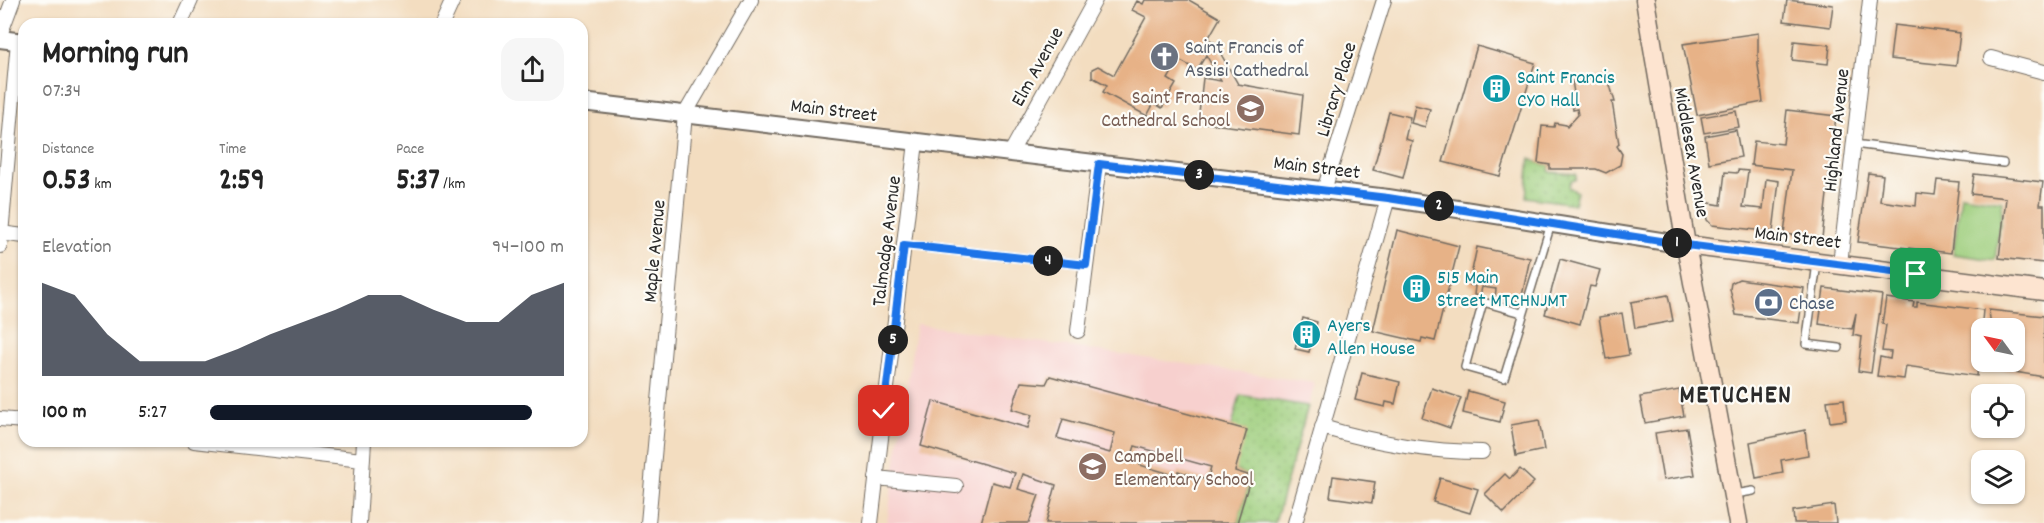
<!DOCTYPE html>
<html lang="en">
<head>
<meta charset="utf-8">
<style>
  :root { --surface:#fff; --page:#f6f6f6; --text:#222; --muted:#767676; --accent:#111827 }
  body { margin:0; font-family:Dekko,sans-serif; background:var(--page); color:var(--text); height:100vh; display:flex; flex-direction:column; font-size:22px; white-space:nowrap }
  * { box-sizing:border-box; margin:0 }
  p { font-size:20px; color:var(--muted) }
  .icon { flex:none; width:33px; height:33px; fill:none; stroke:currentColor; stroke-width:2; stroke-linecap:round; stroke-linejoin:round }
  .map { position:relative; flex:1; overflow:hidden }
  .sheet { position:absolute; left:18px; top:18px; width:570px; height:429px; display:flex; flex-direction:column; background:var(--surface); border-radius:18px; box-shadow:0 2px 4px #0004 }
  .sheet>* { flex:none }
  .needle { width:39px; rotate:303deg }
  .tools { position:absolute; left:1971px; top:318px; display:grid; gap:12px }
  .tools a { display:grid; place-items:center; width:54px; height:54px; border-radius:12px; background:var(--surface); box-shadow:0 2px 4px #0004; font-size:30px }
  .pin { position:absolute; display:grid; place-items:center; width:51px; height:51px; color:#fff; margin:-26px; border-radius:12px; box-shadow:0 3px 9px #0006 }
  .km { position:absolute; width:30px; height:30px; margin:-15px; border-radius:50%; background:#222; color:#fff; font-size:16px; line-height:30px; text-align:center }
  .round { display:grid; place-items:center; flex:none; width:63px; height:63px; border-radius:18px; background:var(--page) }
  .head { display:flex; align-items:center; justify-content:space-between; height:102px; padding:0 24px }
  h1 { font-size:33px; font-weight:700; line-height:45px }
  .stats { display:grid; grid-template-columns:repeat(3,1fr); gap:9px; height:102px; padding:6px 24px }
  .stats div { display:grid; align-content:center }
  .stats b { font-size:30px; font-weight:700 }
  .stats small { font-size:16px; font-weight:400 }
  .stats p { font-size:16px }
  .chart { height:168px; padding:12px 24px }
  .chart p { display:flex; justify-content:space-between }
  .chart svg { width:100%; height:108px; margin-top:6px; fill:var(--accent); opacity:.7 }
  ul { padding:0 24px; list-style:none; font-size:20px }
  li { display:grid; grid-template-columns:96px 72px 1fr; align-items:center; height:45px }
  li i { height:15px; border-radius:8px; background:var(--accent) }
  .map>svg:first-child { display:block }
  .built { fill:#f7d0ce }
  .grass { fill:url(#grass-dots); stroke:#647c54; stroke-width:1.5 }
  .park { fill:#9ece7d; stroke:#647c54; stroke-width:1.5 }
  .building { fill:#e7b287; fill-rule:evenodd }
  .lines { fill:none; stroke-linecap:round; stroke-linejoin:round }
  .service-casing { stroke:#71695f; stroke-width:10 }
  .minor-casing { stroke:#71695f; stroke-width:16 }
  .tertiary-casing { stroke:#71695f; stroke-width:20 }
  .secondary-casing { stroke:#71695f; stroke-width:21 }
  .service { stroke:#fff; stroke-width:7 }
  .minor { stroke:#fff; stroke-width:14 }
  .tertiary { stroke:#fff; stroke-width:16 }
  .secondary { stroke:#fde4d0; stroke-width:18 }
  .route-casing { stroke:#fff; stroke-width:12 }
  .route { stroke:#1a73e8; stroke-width:8 }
  .labels { text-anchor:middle; stroke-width:4.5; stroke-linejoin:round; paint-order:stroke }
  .worship-label { font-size:20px; fill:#5b616d; stroke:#fdfcf7; text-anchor:start }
  .street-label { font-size:20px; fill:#2b2b2b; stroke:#fdfcf7 }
  .culture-label { font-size:20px; fill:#0d838f; stroke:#fdfcf7; text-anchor:start }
  .education-label { font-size:20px; fill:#785e54; stroke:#fdfcf7; text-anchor:end }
  .service-label { font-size:20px; fill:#4e5e75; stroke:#fdfcf7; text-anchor:start }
  .district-label { font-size:26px; font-weight:bold; letter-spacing:1.5px; fill:#2b2b2b; stroke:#fdfcf7 }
</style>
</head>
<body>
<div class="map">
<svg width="2044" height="523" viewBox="0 0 2044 523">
  <defs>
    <pattern id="grass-dots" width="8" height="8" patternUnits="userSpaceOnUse" patternTransform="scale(1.5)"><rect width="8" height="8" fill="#9ece7d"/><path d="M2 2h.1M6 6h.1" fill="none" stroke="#88b16c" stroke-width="1.8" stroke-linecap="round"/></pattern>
  </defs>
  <rect width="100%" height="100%" fill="#fdfcf7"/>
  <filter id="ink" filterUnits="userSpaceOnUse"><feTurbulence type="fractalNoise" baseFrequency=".0167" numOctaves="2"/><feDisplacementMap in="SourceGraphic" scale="12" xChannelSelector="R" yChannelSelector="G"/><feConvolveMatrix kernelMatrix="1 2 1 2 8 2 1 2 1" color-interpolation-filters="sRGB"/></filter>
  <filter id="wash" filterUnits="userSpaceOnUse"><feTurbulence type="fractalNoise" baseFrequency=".008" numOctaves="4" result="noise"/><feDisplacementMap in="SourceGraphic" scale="24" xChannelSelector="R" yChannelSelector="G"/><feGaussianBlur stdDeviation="1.35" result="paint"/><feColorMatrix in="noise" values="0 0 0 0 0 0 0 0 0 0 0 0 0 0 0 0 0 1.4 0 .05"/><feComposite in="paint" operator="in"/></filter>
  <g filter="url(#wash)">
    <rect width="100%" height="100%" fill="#f3ddc0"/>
    <path class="built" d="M916 324 1315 383 1275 523H887Z"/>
    <path class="grass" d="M1530 158 1538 163 1550 165 1549 172 1576 174V179L1570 182 1569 187 1577 192 1574 204 1526 197Z
      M1240 395 1308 406 1275 523H1237L1251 476 1235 471 1232 426Z"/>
    <path class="park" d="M1961 195 2003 201 1995 260 1953 254Z"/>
    <g id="blocks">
      <path class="building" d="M1145 0H1189L1220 18 1208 39 1214 42 1238 84 1303 95 1299 135 1198 122 1203 78 1221 81 1206 55 1197 70 1179 60 1168 79 1176 84 1162 108 1154 103 1147 116 1103 92 1107 85 1092 77V69L1098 66 1114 75 1146 17 1132 10 1137 1 1143 4Z
        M1787 0 1833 5 1830 27 1784 21Z
        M1894 25 1960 33 1956 66 1890 59Z
        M1758 33V65L1763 102 1697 115 1683 44Z
        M1794 41 1830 45 1828 64 1792 60Z
        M1477 46 1535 63 1500 176 1443 162Z
        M1607 75 1615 102H1612L1619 144 1617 146 1622 154 1620 165 1606 173 1596 169H1550V165L1538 163 1542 126 1554 127 1555 123 1566 125 1567 127 1578 115 1577 109 1573 110 1571 94 1574 93 1572 81Z
        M1415 105 1430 109 1425 127 1411 123Z
        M1787 110 1836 116 1822 238 1784 234 1792 170 1751 165 1754 141 1783 144Z
        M1736 111 1739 127 1704 133 1701 117Z
        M1389 112 1410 117 1405 139 1412 141 1403 178 1373 170Z
        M1736 130 1741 157 1709 163 1705 136Z
        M1738 170 1748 171 1743 207 1763 209 1766 179 1779 181 1773 232 1712 225 1707 220 1704 202 1721 205 1725 172 1737 173Z
        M1868 173 1883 175 1880 201 1916 206 1917 193 1935 195 1937 180 1959 182 1951 253 1858 242Z
        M1974 174 2043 182 2040 205H2044V263L1999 258 2006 198 1971 194Z
        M1397 230 1459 246 1435 341 1422 338 1421 342 1373 331Z
        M1477 247 1530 258 1522 296 1519 295 1517 302 1495 298 1496 289 1482 287 1480 296 1474 295 1475 286 1469 285Z
        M1560 259 1600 270 1595 287 1590 286 1580 324 1545 314Z
        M1739 279 1804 288 1799 323 1736 315 1730 289 1731 283Z
        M1824 288 1882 295 1871 373 1858 371 1862 337 1853 335 1856 313 1852 329 1819 324Z
        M1668 295 1673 321 1635 328 1631 302Z
        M1886 298 1914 302 1913 307H1917V302L1983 310 1977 376 1906 366 1904 379 1877 376 1880 357 1890 359 1891 352 1882 351 1886 325 1882 324Z
        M1989 310 2044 316V377L1992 368V362H2014V328H1991Z
        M1622 313 1629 355 1606 359 1599 317Z
        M1303 318 1317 322 1309 352 1295 349Z
        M1362 373 1400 382 1395 404 1386 402 1385 407 1355 400Z
        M1050 376 1247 430 1235 471 1251 476 1237 523H1046L1056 485 1023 474 1018 489 1039 495 1029 523H981L992 482 1010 487 1015 473 921 446 933 401 1028 428 1032 415 1012 409 1021 382 1046 384ZM1063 419 1115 433 1110 453 1057 438ZM1135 446 1211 467 1207 480 1178 471 1177 476 1140 465 1141 461 1131 458Z
        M1432 388 1461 398 1450 428 1422 418Z
        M1679 390 1684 416 1645 423 1640 397Z
        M1468 391 1505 401 1500 422 1463 413Z
        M1844 399 1846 420 1830 422 1827 401Z
        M1539 420 1544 450 1516 456 1511 425Z
        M1687 428 1695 475 1663 480 1655 433Z
        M1805 430 1808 455 1781 460 1783 473 1756 478 1750 442Z
        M1520 469 1534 482 1504 513 1485 494 1505 474 1510 479Z
        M1333 476 1375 482 1372 503 1330 497Z
        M1440 478 1478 489 1470 513 1433 502Z
        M1834 505 1836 523H1794L1793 511Z"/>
    </g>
  </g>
  <g filter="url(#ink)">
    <use href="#blocks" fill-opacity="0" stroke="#71695f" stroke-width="1.5"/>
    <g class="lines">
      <defs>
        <path id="service" d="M1854 144 2003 163
          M904 245 1086 265
          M1817 263 1806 344 1839 348
          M1522 313 1483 302 1465 367 1504 378 1551 224
          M1735 494 1753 491"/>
        <path id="minor" d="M180 24 191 0
          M442 24 453 0
          M0 35 13 0
          M1991 58 2044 72
          M1011 152 1095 0
          M1324 190 1384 0
          M0 233 24 236
          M0 246 18 41
          M1840 264 1870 0
          M1078 331 1099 164
          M0 419 24 421
          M1322 427C1376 443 1426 452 1482 452
          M194 441 362 460
          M876 478 956 486
          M359 523 364 441
          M648 523 685 114 751 0
          M871 523 916 142
          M1295 523 1388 198"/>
        <path id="tertiary" d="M0 39 24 42
          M582 102 1388 198 1686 245"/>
        <path id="secondary" d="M1645 0 1686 245 1738 523
          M1686 245 2044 291"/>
      </defs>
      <use href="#service" class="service-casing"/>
      <use href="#minor" class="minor-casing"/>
      <use href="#tertiary" class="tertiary-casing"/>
      <use href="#secondary" class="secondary-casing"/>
      <use href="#service" class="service"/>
      <use href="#minor" class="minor"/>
      <use href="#tertiary" class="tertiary"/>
      <use href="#secondary" class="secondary"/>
    </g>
  </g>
  <g class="lines" filter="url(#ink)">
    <defs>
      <path id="route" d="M884 411 904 245 1086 265 1099 164 1388 198 1686 245 1916 274"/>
    </defs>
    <use href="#route" class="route-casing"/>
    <use href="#route" class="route"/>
  </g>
  <defs>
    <symbol id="church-disc" viewBox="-11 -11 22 22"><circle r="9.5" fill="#6b7280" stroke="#fdfcf7"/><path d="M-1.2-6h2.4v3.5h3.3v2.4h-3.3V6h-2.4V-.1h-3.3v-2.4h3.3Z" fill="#fff"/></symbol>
    <symbol id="building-disc" viewBox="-11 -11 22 22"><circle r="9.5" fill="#0f9aa8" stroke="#fdfcf7"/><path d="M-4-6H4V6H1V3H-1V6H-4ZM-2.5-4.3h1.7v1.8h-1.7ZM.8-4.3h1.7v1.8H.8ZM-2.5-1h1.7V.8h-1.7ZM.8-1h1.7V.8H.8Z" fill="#fff"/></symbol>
    <symbol id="school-disc" viewBox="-11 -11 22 22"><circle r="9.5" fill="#8d6e63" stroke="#fdfcf7"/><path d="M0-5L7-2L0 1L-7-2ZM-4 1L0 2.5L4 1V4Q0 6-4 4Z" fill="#fff"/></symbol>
    <symbol id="bank-disc" viewBox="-11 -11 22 22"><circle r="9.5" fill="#5c6f8a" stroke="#fdfcf7"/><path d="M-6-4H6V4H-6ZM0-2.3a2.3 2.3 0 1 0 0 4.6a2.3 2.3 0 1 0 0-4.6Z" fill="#fff"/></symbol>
  </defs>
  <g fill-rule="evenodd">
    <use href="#church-disc" x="1148" y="40" width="33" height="33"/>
    <use href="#building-disc" x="1480" y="72" width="33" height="33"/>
    <use href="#school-disc" x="1234" y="92" width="33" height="33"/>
    <use href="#building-disc" x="1400" y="272" width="33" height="33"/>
    <use href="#bank-disc" x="1752" y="286" width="33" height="33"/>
    <use href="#building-disc" x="1290" y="318" width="33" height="33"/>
    <use href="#school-disc" x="1076" y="450" width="33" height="33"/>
  </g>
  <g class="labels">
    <g class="worship-label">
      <text x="1185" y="53">Saint Francis of<tspan x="1185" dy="23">Assisi Cathedral</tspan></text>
    </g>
    <g class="street-label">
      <text transform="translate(1036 66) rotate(-61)" y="7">Elm Avenue</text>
      <text transform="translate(1335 89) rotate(-73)" y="7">Library Place</text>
      <text transform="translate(834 109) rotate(7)" y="7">Main Street</text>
      <text transform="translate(1835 130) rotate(-84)" y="7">Highland Avenue</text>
      <text transform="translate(1693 152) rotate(80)" y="7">Middlesex Avenue</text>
      <text transform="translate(1317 166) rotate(7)" y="7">Main Street</text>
      <text transform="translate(1798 236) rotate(7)" y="7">Main Street</text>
      <text transform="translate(885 241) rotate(-83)" y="7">Talmadge Avenue</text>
      <text transform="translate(653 251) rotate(-85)" y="7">Maple Avenue</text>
    </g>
    <g class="culture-label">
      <text x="1517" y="83">Saint Francis<tspan x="1517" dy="23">CYO Hall</tspan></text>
      <text x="1437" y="283">515 Main<tspan x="1437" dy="23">Street MTCHNJMT</tspan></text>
      <text x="1327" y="331">Ayers<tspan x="1327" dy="23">Allen House</tspan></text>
    </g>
    <g class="education-label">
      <text x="1230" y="103">Saint Francis<tspan x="1230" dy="23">Cathedral School</tspan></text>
      <text x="1114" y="462" text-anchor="start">Campbell<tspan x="1114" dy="23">Elementary School</tspan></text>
    </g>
    <g class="service-label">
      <text x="1789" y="309">Chase</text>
    </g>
    <g class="district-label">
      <text x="1736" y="402">METUCHEN</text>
    </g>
  </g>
</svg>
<div class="tools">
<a><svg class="needle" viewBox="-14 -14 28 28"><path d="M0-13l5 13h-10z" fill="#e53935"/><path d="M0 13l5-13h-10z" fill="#767676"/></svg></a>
<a><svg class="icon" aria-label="locate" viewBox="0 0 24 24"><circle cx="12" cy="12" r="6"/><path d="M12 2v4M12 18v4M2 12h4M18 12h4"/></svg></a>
<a><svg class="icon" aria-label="layers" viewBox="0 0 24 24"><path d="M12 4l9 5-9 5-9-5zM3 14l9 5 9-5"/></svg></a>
</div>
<div class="pin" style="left:1916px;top:274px;background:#1e9e55"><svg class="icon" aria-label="arrive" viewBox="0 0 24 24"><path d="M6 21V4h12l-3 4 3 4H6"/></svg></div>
<div class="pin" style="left:884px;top:411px;background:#d93025"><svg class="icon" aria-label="check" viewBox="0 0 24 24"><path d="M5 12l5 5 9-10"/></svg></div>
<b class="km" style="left:1677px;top:243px">1</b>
<b class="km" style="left:1439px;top:206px">2</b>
<b class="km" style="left:1199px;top:175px">3</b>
<b class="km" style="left:1048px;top:261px">4</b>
<b class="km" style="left:893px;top:340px">5</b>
<section class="sheet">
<div class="head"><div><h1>Morning run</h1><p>07:34</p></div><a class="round"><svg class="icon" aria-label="share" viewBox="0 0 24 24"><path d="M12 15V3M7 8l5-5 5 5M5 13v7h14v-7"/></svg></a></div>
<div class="stats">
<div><p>Distance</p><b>0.53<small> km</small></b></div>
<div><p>Time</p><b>2:59</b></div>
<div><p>Pace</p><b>5:37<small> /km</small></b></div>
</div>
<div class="chart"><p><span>Elevation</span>94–100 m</p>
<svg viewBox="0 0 160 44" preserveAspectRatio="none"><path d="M0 44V6L10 11L20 27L30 38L40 38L50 38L60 33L70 27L80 22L90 17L100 11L110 11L120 17L130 22L140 22L150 11L160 6V44z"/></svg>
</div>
<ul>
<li><b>100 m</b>5:27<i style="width:91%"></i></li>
</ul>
</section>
</div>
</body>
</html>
